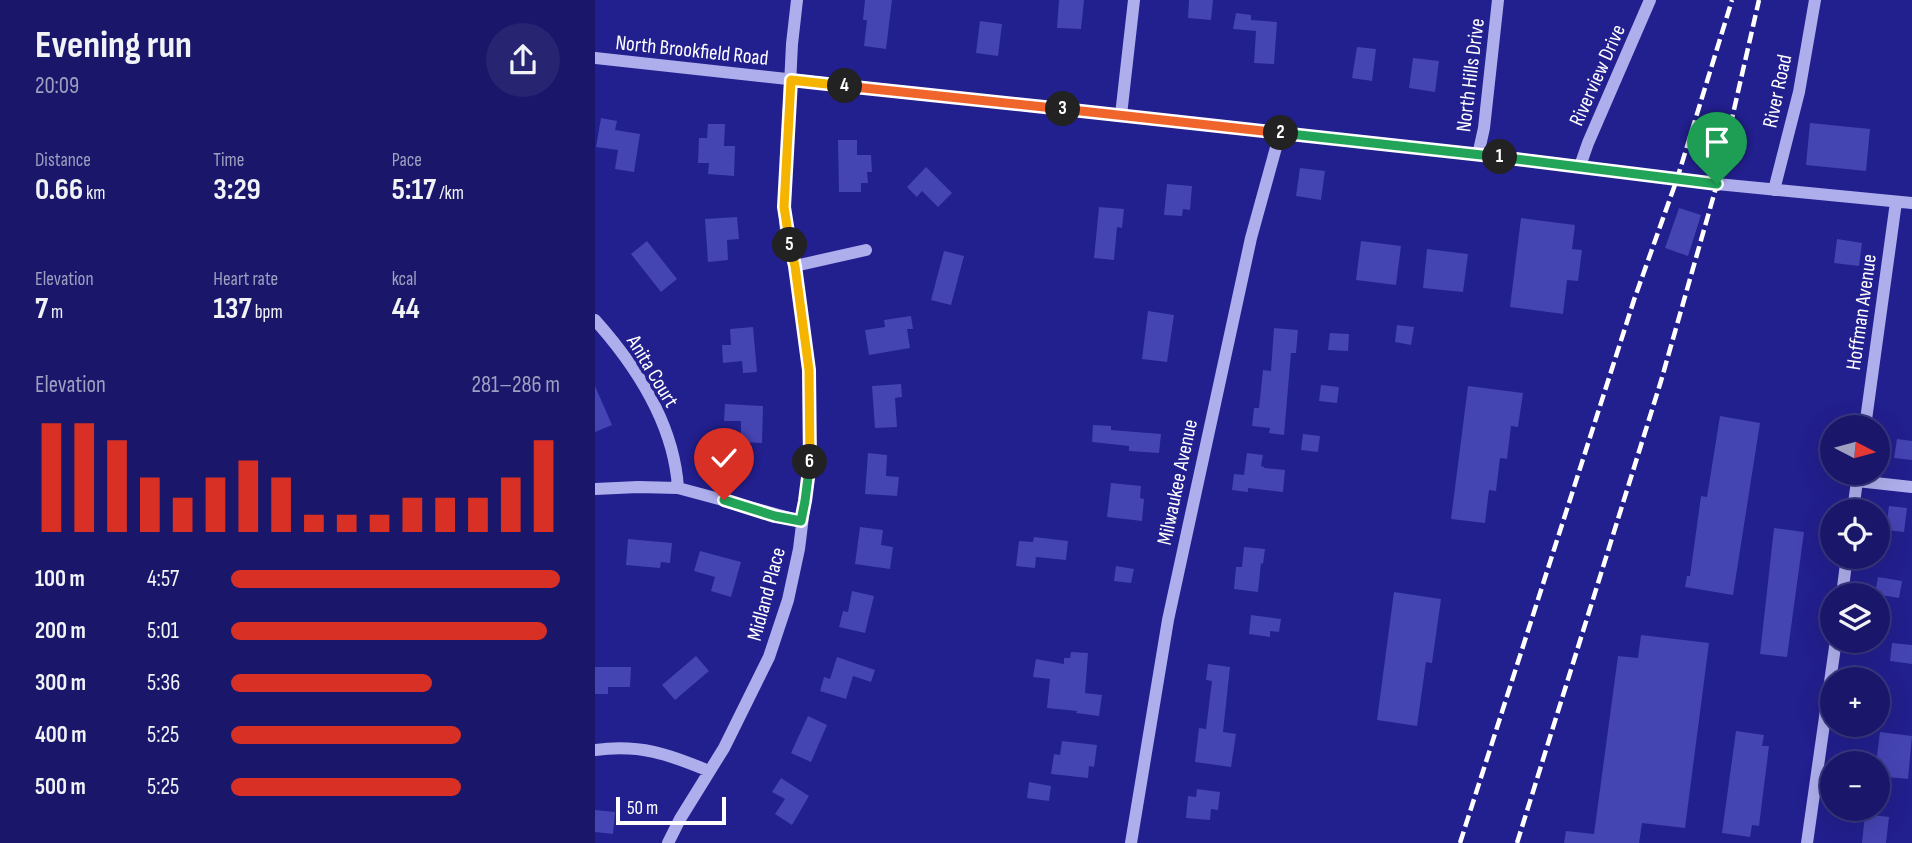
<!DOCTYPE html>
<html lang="en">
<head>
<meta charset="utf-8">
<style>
  :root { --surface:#1a176a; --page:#272472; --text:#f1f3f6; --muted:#9f9fc1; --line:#38367e; --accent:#d93025 }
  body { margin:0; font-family:"Sofia Sans Condensed",sans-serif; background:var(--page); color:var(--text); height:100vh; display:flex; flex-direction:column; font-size:26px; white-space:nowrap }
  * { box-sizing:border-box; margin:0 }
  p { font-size:23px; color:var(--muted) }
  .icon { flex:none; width:38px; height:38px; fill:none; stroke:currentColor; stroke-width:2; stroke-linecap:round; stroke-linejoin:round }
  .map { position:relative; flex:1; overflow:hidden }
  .drawer { display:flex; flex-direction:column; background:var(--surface); width:595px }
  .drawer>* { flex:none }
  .needle { width:46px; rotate:96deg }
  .tools { position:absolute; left:1225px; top:415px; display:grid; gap:14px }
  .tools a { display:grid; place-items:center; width:70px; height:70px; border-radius:50%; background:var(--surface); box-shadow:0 7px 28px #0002,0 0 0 2px var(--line); font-size:35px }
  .scale { position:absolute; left:21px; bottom:18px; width:110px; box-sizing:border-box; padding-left:7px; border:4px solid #fff; border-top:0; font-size:19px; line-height:24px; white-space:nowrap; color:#fff; -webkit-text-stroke:5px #221f8e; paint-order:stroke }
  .pin { position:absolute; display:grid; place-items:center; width:60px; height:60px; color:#fff; margin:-72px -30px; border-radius:50% 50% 50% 0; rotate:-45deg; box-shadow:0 0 7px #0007 }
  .pin .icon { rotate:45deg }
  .km { position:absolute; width:35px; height:35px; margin:-18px; border-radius:50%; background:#222; color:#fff; font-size:19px; line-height:35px; text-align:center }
  .round { display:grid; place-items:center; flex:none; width:74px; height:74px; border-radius:37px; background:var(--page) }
  .head { display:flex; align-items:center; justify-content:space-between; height:119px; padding:0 35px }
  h1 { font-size:38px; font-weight:700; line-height:52px }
  .figures { display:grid; grid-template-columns:repeat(3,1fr); gap:10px; height:119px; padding:7px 35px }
  .figures div { display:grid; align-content:center }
  .figures b { font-size:30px; font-weight:700 }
  .figures small { font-size:19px; font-weight:400 }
  .figures p { font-size:19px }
  .chart { height:196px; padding:14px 35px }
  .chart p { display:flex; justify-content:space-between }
  .chart svg { width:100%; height:126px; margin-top:7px; stroke:var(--accent); stroke-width:6 }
  ul { padding:0 35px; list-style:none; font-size:23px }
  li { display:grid; grid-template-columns:112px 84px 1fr; align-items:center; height:52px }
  li i { height:18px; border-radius:9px; background:var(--accent) }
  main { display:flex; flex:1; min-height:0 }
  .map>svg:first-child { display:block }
  .building { fill:#4544b3 }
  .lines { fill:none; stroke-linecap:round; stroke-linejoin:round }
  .minor { stroke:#aeaeec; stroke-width:12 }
  .rail { stroke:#fff; stroke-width:4.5; stroke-dasharray:12 5; stroke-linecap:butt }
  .split-1-casing { stroke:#fff; stroke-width:14 }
  .split-2-casing { stroke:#fff; stroke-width:14 }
  .split-3-casing { stroke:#fff; stroke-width:14 }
  .split-4-casing { stroke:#fff; stroke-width:14 }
  .split-5-casing { stroke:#fff; stroke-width:14 }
  .split-6-casing { stroke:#fff; stroke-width:14 }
  .split-7-casing { stroke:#fff; stroke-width:14 }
  .split-1 { stroke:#22a559; stroke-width:9 }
  .split-2 { stroke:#22a559; stroke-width:9 }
  .split-3 { stroke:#f0652b; stroke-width:9 }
  .split-4 { stroke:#f0652b; stroke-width:9 }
  .split-5 { stroke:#f5b400; stroke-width:9 }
  .split-6 { stroke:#f5b400; stroke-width:9 }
  .split-7 { stroke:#22a559; stroke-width:9 }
  .labels { text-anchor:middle; stroke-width:7; stroke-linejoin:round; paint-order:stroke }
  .street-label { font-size:21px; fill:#fff; stroke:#221f8e }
</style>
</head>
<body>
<main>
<section class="drawer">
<div class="head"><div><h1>Evening run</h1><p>20:09</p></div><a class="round"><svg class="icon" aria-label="share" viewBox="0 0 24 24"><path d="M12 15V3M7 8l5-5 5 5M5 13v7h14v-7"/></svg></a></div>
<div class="figures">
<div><p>Distance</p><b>0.66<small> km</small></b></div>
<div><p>Time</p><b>3:29</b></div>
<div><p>Pace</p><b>5:17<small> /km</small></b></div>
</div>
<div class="figures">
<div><p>Elevation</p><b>7<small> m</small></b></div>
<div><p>Heart rate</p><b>137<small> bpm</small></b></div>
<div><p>kcal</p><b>44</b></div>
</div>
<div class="chart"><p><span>Elevation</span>281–286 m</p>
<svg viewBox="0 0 160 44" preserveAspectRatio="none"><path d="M5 44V6M15 44V6M25 44V12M35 44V25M45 44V32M55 44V25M65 44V19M75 44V25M85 44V38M95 44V38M105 44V38M115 44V32M125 44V32M135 44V32M145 44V25M155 44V12"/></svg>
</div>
<ul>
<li><b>100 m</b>4:57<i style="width:100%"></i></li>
<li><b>200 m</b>5:01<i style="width:96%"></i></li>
<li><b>300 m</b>5:36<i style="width:61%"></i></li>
<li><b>400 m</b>5:25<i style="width:70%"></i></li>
<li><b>500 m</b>5:25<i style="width:70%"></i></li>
</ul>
</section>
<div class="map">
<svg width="1317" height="843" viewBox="0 0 1317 843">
  <rect width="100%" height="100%" fill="#221f8e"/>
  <path class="building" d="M270 0H297L291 49 269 46 272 20H268Z
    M464 0H489L486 29 462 28Z
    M594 0H618L616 20 593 18Z
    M641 13 656 15V20L682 22 679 64 659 63 661 31 638 29Z
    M385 21 407 24 403 56 381 53Z
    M762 47 781 49 777 81 757 78Z
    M818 58 844 61 840 92 814 88Z
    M6 118 22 121 20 130 45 134 39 172 20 169 23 150 1 147Z
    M1215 123 1275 129 1271 171 1211 165Z
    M113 124H130L129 146H140L139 176 113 174 114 163H103L104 138H112Z
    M243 140H262V155H276L277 172H272L273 183H266V192H244Z
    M331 167 357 193 343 207 327 191 322 197 312 187Z
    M705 168 730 171 726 200 701 196Z
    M572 184 597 186 595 210 588 209 587 216 569 215Z
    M504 207 529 209 527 228 522 227 519 260 499 258Z
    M1084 208 1106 215 1093 256 1070 248Z
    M142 217 144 239 132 240 133 260 113 262 110 219Z
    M926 218 980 225 977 249 987 250 983 281 972 280 968 314 915 307Z
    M1242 239 1267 243 1264 266 1239 263Z
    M52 241 82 279 66 292 36 254Z
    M766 241 806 246 801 285 761 280Z
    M832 249 873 254 868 292 828 288Z
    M349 251 369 256 356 305 336 300Z
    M553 311 579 315 572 362 547 359Z
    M316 316 318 329H312L315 348 274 355 270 330 290 327 289 320Z
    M802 325 819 327 816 345 800 342Z
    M158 327 162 372 148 373 147 361 128 363 127 345H136L135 329Z
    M679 328 703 330 701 353H696L689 435 674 433 675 428 657 426 659 408H664L668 370 676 371Z
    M735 333 754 334 753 351 733 350Z
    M306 384 307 397 300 398 302 427 280 428 277 386Z
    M726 385 744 387 742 403 724 401Z
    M0 386 17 425 0 432Z
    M873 386 928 393 923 427 916 426 912 459 905 458 901 491 894 490 890 523 856 519Z
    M130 404 168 406 167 443 146 442V421H129Z
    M1125 416 1165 423 1138 595 1090 587 1092 576H1095L1106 496 1112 497Z
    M498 425 516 426V430L566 434 564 453 534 451V446L497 442Z
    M708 434 725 436 723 452 706 450Z
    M1302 439 1317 441V460L1299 458Z
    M273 453 292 455 291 476 304 477 302 496 270 494Z
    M652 453 668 455 666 466 669 467V468L690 470 688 492 653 488V492L637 490 639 474 649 475Z
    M516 483 546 486 545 498 549 499 547 521 512 517Z
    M1294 506 1312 508 1309 532 1291 530Z
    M265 527 288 530 286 545 298 547 295 569 260 564Z
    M1179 528 1209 532 1192 657 1165 654Z
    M439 537 473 541 471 560 441 557 440 568 421 566 424 541 438 542Z
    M33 539 77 543 75 563 66 562 65 568 31 565Z
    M649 547 670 549 668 564 666 563 663 592 639 589 641 567H647Z
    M105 551 146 562 136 597 116 591 120 577 99 571Z
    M521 566 539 569 536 583 519 581Z
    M1283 577 1307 581 1304 598 1280 594Z
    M257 591 279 596 270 633 244 627 248 611 253 612Z
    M799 592 846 599 837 663 831 662 822 726 782 720Z
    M656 615 686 619 684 632 675 631V637L654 634Z
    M1046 635 1114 643 1090 828 1047 823 1044 843H969L971 831 999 834 1023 656 1043 658Z
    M1297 643 1317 645V664L1295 661Z
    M476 652 493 653 490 693 507 695 504 716 481 713 482 711 452 708 455 679 438 677 441 659 469 664V658H475Z
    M101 656 114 671 80 700 67 685Z
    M242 657 280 670 276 682 258 676 251 699 225 691 229 677 235 679Z
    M613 664 635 667 628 732 641 734 636 767 600 762 604 728 611 729 617 681 611 680Z
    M0 667H36L35 687H13V694H0Z
    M213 716 232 725 216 762 196 753Z
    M1141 731 1169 735 1167 746H1174L1164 826 1157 825 1155 837 1127 833Z
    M1285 732 1317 736 1313 779 1283 776V763H1281Z
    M467 741 502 745 499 767 494 766 493 778 456 774 459 754 465 755Z
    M186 778 214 796 197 825 180 814 190 799 177 792Z
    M434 782 456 786 454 801 432 798Z
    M602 789 625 792 623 810 616 809 615 820 591 818 593 796 601 797Z
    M0 810 20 812 18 834 0 832Z
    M1270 814 1294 817 1291 843H1267Z"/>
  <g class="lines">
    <path class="minor" d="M0 58 916 158 1122 184 1317 203
      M526 115 539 0
      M883 155 889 128 903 0
      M985 166 993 143 1055 0
      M1179 190 1204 92 1220 0
      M200 266 271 250
      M0 320C42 367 79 424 83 488
      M1270 427 1301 202
      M1262 481 1317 487
      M0 489 43 487 83 488 206 521
      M1258 511 1263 473
      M1247 595 1252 556
      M0 750C45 744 73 754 114 771
      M73 843 85 819 129 748 174 657 193 600 204 549 215 460 214 370 200 266 191 230 189 207 197 44 202 0
      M536 843 573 620 656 238 685 133
      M1212 843 1241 640"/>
    <path class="rail" d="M865 843 1039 300 1082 179 1137 0
      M922 843 1066 381 1122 184 1164 0"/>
  </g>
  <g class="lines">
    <defs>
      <path id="split-1" d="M905 157 1122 184"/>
      <path id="split-2" d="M686 133 905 157"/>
      <path id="split-3" d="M468 109 686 133"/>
      <path id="split-4" d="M250 86 468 109"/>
      <path id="split-5" d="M195 245 189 207 196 80 250 86"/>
      <path id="split-6" d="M195 245 200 266 214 370 215 462"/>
      <path id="split-7" d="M129 500 180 516 206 521 210 501 215 462"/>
    </defs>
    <use href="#split-1" class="split-1-casing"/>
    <use href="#split-2" class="split-2-casing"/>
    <use href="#split-3" class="split-3-casing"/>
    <use href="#split-4" class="split-4-casing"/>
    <use href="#split-5" class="split-5-casing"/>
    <use href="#split-6" class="split-6-casing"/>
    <use href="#split-7" class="split-7-casing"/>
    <use href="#split-1" class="split-1"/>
    <use href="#split-2" class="split-2"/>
    <use href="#split-3" class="split-3"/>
    <use href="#split-4" class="split-4"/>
    <use href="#split-5" class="split-5"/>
    <use href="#split-6" class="split-6"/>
    <use href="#split-7" class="split-7"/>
  </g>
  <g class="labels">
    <g class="street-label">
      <text transform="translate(97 50) rotate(6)" y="7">North Brookfield Road</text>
      <text transform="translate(875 75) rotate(-83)" y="7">North Hills Drive</text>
      <text transform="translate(1002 75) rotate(-66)" y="7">Riverview Drive</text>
      <text transform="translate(1182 91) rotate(-78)" y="7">River Road</text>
      <text transform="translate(1266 312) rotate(-82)" y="7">Hoffman Avenue</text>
      <text transform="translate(58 371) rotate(59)" y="7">Anita Court</text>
      <text transform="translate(582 482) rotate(-78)" y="7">Milwaukee Avenue</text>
      <text transform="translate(171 594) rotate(-75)" y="7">Midland Place</text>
    </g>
  </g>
</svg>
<div class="tools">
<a><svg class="needle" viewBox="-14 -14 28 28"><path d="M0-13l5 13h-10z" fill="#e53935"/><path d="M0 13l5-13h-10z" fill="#9f9fc1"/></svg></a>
<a><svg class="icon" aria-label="locate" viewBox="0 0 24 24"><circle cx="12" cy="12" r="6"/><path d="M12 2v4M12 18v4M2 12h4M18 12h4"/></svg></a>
<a><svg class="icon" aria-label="layers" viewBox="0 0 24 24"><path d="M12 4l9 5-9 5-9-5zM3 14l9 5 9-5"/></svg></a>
<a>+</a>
<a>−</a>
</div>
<div class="scale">50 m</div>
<div class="pin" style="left:1122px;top:184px;background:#1e9e55"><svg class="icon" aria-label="arrive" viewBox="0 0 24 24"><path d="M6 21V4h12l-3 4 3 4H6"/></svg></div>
<div class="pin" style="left:129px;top:500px;background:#d93025"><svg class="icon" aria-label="check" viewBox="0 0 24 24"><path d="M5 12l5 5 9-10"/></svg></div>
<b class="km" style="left:905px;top:157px">1</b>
<b class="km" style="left:686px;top:133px">2</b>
<b class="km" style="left:468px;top:109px">3</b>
<b class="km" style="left:250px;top:86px">4</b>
<b class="km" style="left:195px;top:245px">5</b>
<b class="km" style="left:215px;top:462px">6</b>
</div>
</main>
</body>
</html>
